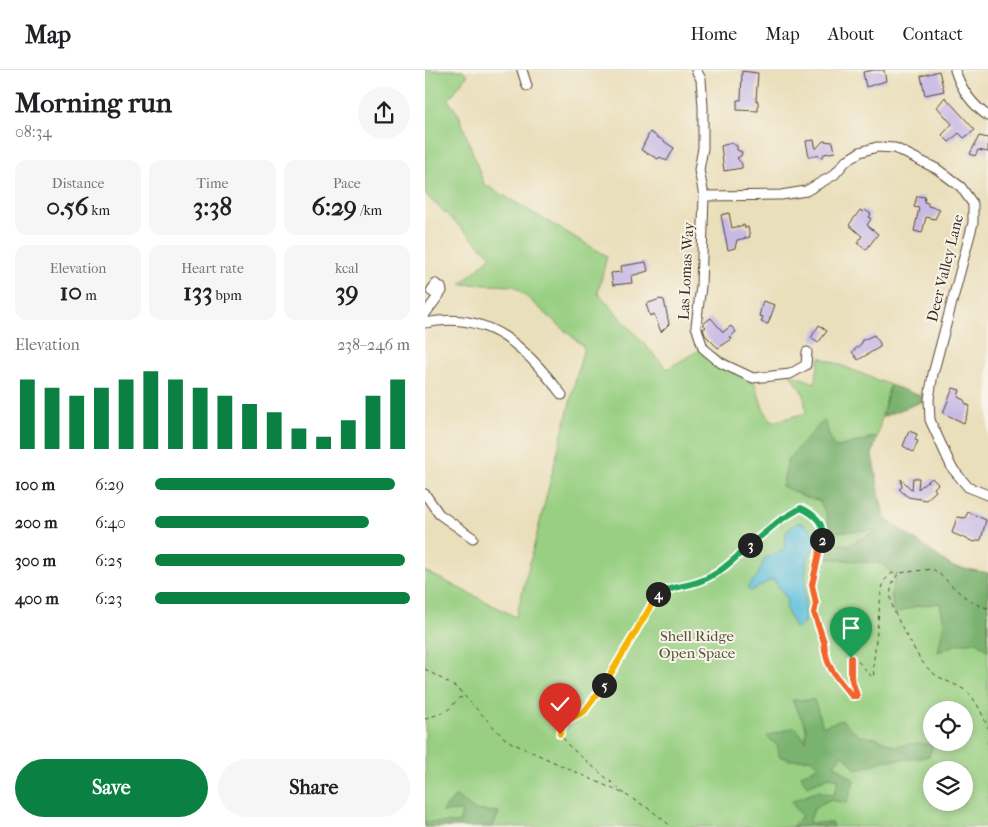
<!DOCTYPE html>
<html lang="en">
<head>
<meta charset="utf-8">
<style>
  :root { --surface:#fff; --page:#f6f6f6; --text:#202124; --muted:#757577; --line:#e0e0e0; --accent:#0b8043 }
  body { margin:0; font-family:"IM FELL French Canon",serif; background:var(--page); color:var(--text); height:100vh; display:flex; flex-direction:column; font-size:19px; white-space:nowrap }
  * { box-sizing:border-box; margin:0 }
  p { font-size:16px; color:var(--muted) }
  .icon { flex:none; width:28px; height:28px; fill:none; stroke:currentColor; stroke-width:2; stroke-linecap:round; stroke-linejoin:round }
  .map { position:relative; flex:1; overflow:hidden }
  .sheet { display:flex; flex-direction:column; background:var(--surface); width:425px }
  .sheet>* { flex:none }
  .buttons { position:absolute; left:498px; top:631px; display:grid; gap:10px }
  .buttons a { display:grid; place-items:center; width:50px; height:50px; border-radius:50%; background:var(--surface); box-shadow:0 2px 8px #0003; font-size:25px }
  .pin { position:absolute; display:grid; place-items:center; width:42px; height:42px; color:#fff; margin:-51px -21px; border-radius:50% 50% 50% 0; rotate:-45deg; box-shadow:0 0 5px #0007 }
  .pin .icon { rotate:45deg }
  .km { position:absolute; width:25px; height:25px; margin:-12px; border-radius:50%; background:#222; color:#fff; font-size:14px; line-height:25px; text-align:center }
  .round { display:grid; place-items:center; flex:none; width:52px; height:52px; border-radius:26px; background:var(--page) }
  .summary { display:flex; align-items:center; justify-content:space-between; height:85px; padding:0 15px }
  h1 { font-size:28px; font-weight:800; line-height:38px }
  .figures { display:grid; grid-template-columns:repeat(3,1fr); gap:8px; height:85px; padding:5px 15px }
  .figures div { display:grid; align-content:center; border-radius:12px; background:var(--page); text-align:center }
  .figures b { font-size:25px; font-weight:800 }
  .figures small { font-size:14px; font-weight:400 }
  .figures p { font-size:14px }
  .chart { height:140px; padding:10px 15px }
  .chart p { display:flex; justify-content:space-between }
  .chart svg { width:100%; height:90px; margin-top:5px; stroke:var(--accent); stroke-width:6 }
  .button { display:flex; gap:10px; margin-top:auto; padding:10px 15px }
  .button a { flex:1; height:58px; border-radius:30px; background:var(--accent); color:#fff; font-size:20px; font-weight:800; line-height:58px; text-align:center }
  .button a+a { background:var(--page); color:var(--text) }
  ul { padding:0 15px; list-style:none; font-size:16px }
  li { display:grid; grid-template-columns:80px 60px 1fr; align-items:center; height:38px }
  li i { height:12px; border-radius:6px; background:var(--accent) }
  header { display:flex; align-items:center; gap:30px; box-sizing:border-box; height:70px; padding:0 25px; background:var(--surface); border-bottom:1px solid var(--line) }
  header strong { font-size:24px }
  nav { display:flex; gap:28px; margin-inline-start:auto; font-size:18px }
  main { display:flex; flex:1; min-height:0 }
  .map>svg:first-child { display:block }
  .green { fill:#98cf82; stroke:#6a7c50; fill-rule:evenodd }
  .forest { fill:#7ab270; stroke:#5a6e47 }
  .water { fill:#5ec0dd; stroke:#4c757e }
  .building { fill:#c7b9e6 }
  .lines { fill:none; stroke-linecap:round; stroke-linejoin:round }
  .minor-casing { stroke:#554536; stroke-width:11 }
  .path { stroke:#554536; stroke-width:1; stroke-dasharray:4 4; stroke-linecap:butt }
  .minor { stroke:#fff; stroke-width:9 }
  .split-1-casing { stroke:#fff; stroke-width:10 }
  .split-2-casing { stroke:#fff; stroke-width:10 }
  .split-3-casing { stroke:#fff; stroke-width:10 }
  .split-4-casing { stroke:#fff; stroke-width:10 }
  .split-5-casing { stroke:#fff; stroke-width:10 }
  .split-6-casing { stroke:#fff; stroke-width:10 }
  .split-1 { stroke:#f0652b; stroke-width:6 }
  .split-2 { stroke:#f0652b; stroke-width:6 }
  .split-3 { stroke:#22a559; stroke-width:6 }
  .split-4 { stroke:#22a559; stroke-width:6 }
  .split-5 { stroke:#f5b400; stroke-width:6 }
  .split-6 { stroke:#f5b400; stroke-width:6 }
  .labels { text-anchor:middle; stroke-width:4; stroke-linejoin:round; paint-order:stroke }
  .street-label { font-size:15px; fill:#3b2a1e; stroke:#f7f3e8 }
  .park-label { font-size:15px; fill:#525337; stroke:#f7f3e8 }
</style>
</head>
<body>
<header>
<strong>Map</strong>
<nav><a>Home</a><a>Map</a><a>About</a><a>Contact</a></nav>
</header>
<main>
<section class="sheet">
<div class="summary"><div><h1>Morning run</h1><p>08:34</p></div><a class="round"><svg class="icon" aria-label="share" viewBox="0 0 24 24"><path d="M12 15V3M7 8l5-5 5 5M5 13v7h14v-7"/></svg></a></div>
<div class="figures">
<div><p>Distance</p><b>0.56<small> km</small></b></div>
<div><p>Time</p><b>3:38</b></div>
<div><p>Pace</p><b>6:29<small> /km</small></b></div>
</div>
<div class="figures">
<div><p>Elevation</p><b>10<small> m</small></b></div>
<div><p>Heart rate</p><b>133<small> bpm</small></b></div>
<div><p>kcal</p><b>39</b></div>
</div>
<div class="chart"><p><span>Elevation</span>238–246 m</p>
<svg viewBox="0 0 160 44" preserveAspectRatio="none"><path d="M5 44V10M15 44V14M25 44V18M35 44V14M45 44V10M55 44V6M65 44V10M75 44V14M85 44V18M95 44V22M105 44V26M115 44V34M125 44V38M135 44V30M145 44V18M155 44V10"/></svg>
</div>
<ul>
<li><b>100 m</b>6:29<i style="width:94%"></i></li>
<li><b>200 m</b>6:40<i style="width:84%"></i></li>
<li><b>300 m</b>6:25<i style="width:98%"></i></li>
<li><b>400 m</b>6:23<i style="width:100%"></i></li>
</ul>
<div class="button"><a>Save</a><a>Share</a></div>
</section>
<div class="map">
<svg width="563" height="757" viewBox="0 0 563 757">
  <rect width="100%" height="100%" fill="#f7f3e8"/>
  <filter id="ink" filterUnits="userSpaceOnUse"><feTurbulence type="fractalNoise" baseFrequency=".02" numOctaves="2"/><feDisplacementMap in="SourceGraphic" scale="10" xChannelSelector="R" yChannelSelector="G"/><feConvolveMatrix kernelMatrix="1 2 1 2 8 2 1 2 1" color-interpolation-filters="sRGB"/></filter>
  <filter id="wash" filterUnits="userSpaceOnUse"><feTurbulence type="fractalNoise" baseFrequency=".0096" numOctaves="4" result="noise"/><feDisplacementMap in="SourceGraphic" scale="20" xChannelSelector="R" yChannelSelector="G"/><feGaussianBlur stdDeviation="1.12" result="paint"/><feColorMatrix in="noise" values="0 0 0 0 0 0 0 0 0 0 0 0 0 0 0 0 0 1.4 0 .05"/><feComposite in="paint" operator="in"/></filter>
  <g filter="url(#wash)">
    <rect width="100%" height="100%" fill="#eadfbb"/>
    <path class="green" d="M0 0H38L43 5 23 30 34 45 59 114 182 186 173 223 242 299 278 278 328 308 338 338 347 352 381 343 379 325 365 304 390 313 395 287 465 315 452 367 443 368 425 445 528 497 563 503V757H0V501L91 547 159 277 89 216 36 214 66 186 0 124ZM506 640H539V672H506ZM506 700H539V732H506Z"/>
    <path class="forest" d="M465 315 504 329 457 347Z
      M399 350 409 378 452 367 447 385 459 448 528 497 563 503V581L552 572 533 574 513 582 519 553 515 533 492 536 469 544 466 523 470 508 458 494 400 488 408 473 424 475 453 460 404 462 402 446 394 430 382 428 357 416 363 389Z
      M367 630H389L398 656 417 650 434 666 452 668 470 676 492 673 508 675 504 686C488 690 474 689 459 691 450 693 441 698 431 699L418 684 409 694 429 710 422 733 403 730 389 739 384 753H407L408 757H367L377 746 366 732 393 721 409 725 414 709 404 707 382 716 376 705 393 697 386 689 365 690 354 686 353 677 342 666 370 657 381 671V657Z
      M31 726 49 740 74 742 68 757H0V752L34 753 37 741 16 742Z"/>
    <path class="water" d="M373 452 381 455 391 465 392 470 381 493 379 553 370 558 361 539 362 529 348 509 326 521 322 518 333 505 340 488 359 480 362 461Z"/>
    <g id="blocks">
      <path class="building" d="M449 0H459L461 11 441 17 438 2Z
        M317 1 333 3 331 31H333V41L312 40V30H316Z
        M514 1 519 21 500 25 496 6Z
        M520 27 550 60 539 68 534 63 524 72 517 65 527 54 512 37Z
        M225 62 249 78 242 91 235 87 233 89 216 80Z
        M554 66 563 68V82L553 80 550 86 545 84Z
        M389 70 391 79 398 71 408 72 410 82 399 84 397 88 393 85 384 87 381 71Z
        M306 73 312 76V80L317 82 316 86 312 88 317 94V98L299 101 296 76Z
        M492 126 500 127 499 132 503 133V136L515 139 510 149 501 147 497 163 489 161 494 138 489 137Z
        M435 140 438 142 440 140 446 144 444 147 446 149 442 155 453 164 441 180 432 173 437 166 424 155Z
        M304 143 307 158 319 155 320 158 323 157 325 167 312 170 310 178 303 180 296 145Z
        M221 192 223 201 206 206 207 213 188 215 186 203 197 202 196 196Z
        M235 229 239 230 244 254 236 262 229 244 225 246 221 234Z
        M338 231 350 235 343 254 336 252 338 247 334 246Z
        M286 248 298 262 306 256 311 262 305 267 307 269 293 278 280 265 278 259 281 257 278 254Z
        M394 255 402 261 393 273 386 268Z
        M449 265 455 273V277L433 290 427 282 437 273 436 271Z
        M528 318 535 320 533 327 539 330 541 334 545 336 539 353 518 343Z
        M484 361 492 364 490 370 493 371 488 382 478 376Z
        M488 408H494L493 419 507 408 513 414 509 418 511 421 501 430 483 427 474 419 477 417 476 409 487 420Z
        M543 442 561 450 556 470 549 472 527 463 532 447 540 448Z"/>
    </g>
  </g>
  <g filter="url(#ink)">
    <use href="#blocks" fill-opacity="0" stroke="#554536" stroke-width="1"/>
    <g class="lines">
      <defs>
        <path id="minor" d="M97 0 102 16
          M271 0 276 9 278 37V78L274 100 279 126 276 216 271 256 278 278 296 293 328 308 365 304 381 295 382 282
          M530 0C536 19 546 34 563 46
          M279 126 356 125 381 121 409 105 421 91 435 82 452 77 470 78 512 99 536 117 548 134V153L508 304 504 329 505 350 527 398 543 417 563 425
          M0 244 17 221 16 217 11 214 6 221 12 225
          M0 253C64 239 102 279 137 325
          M0 424 14 444 48 468"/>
      </defs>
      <use href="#minor" class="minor-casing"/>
      <path class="path" d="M563 538C539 533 527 513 508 499L474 503C456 524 471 546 482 566 491 581 494 591 508 603 520 613 537 614 547 627 554 636 559 648 563 658
        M0 599 32 618 78 667 87 673 197 723
        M0 649 22 641 34 628 40 627
        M563 670V688
        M200 724 144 676 135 664 139 652 159 642 173 624 232 525C247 516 264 517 280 510 316 492 339 453 376 438L395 451 399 464 387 515 391 535 389 543 397 563 400 588 412 610 427 626H432L426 607V588L432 590 447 607 449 606 448 598 456 523 459 511 467 503H474
        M201 725 226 740 247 757"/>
      <use href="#minor" class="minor"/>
    </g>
  </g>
  <g class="lines" filter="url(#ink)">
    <defs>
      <path id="split-1" d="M399 572C401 598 411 607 427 626H432L426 607V588"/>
      <path id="split-2" d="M397 470 387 515 391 534 389 543 399 572"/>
      <path id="split-3" d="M325 475 354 451 376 438C389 444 401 453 397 470"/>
      <path id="split-4" d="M233 524C247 516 263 517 278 510 296 503 311 487 325 475"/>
      <path id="split-5" d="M179 615 233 524"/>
      <path id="split-6" d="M135 664 139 652 159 642 179 615"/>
    </defs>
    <use href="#split-1" class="split-1-casing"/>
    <use href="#split-2" class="split-2-casing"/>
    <use href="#split-3" class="split-3-casing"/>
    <use href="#split-4" class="split-4-casing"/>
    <use href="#split-5" class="split-5-casing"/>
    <use href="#split-6" class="split-6-casing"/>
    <use href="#split-1" class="split-1"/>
    <use href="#split-2" class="split-2"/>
    <use href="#split-3" class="split-3"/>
    <use href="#split-4" class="split-4"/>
    <use href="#split-5" class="split-5"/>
    <use href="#split-6" class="split-6"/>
  </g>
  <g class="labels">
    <g class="street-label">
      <text transform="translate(520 198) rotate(-76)" y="5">Deer Valley Lane</text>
      <text transform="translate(261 201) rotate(-87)" y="5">Las Lomas Way</text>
    </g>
    <g class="park-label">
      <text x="272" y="571">Shell Ridge<tspan x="272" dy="17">Open Space</tspan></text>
    </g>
  </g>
</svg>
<div class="buttons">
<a><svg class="icon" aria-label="locate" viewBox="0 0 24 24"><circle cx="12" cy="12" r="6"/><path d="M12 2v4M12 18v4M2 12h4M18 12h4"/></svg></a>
<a><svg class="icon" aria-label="layers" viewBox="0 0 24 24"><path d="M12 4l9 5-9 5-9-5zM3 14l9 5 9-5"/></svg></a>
</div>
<div class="pin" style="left:426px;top:588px;background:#1e9e55"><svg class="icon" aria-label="arrive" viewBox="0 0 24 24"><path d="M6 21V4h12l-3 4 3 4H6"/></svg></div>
<div class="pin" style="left:135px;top:664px;background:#d93025"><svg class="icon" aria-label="check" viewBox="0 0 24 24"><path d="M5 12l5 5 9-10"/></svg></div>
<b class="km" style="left:397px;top:470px">2</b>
<b class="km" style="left:325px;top:475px">3</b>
<b class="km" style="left:233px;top:524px">4</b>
<b class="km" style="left:179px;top:615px">5</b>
</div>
</main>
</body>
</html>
